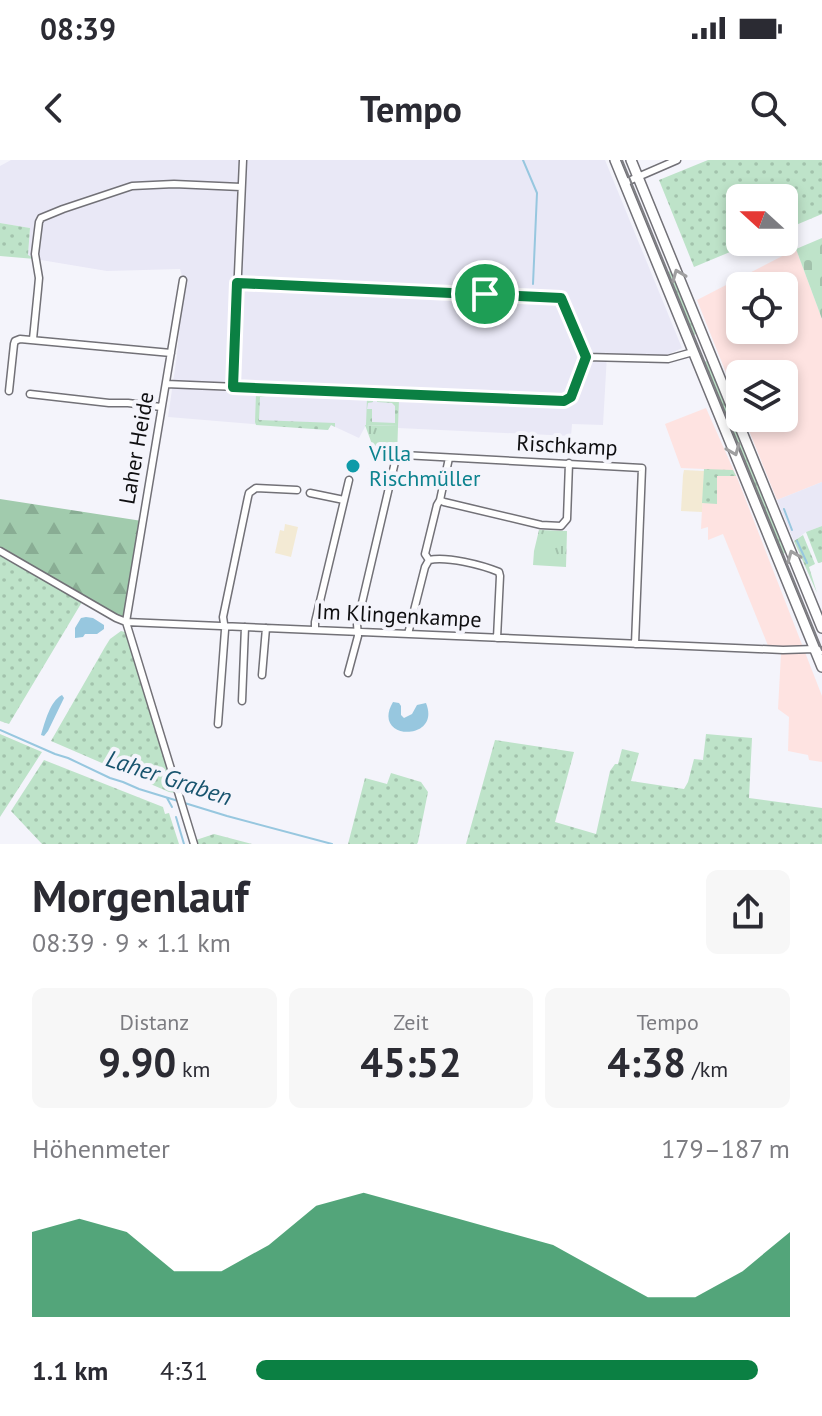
<!DOCTYPE html>
<html lang="de">
<head>
<meta charset="utf-8">
<style>
  :root { --surface:#fff; --page:#f7f7f7; --text:#2b2b33; --muted:#7c7c81; --accent:#0b8043 }
  body { margin:0; font-family:"PT Sans",sans-serif; background:var(--page); color:var(--text); height:100vh; display:flex; flex-direction:column; font-size:30px; white-space:nowrap }
  * { box-sizing:border-box; margin:0 }
  p { font-size:26px; color:var(--muted) }
  .icon { flex:none; width:44px; height:44px; fill:none; stroke:currentColor; stroke-width:2; stroke-linecap:round; stroke-linejoin:round }
  .map { position:relative; height:684px; overflow:hidden }
  .side { display:flex; flex-direction:column; background:var(--surface); flex:1 }
  .side>* { flex:none }
  .needle { width:52px; rotate:291deg }
  .controls { position:absolute; left:726px; top:24px; display:grid; gap:16px }
  .controls a { display:grid; place-items:center; width:72px; height:72px; border-radius:12px; background:var(--surface); box-shadow:0 4px 12px #0003; font-size:40px }
  .pin { position:absolute; display:grid; place-items:center; width:68px; height:68px; color:#fff; margin:-34px; border:4px solid #fff; border-radius:50%; box-shadow:0 2px 8px #0007 }
  .round { display:grid; place-items:center; flex:none; width:84px; height:84px; border-radius:12px; background:var(--page) }
  .head { display:flex; align-items:center; justify-content:space-between; height:136px; padding:0 32px }
  h1 { font-size:44px; font-weight:700; line-height:60px }
  .metrics { display:grid; grid-template-columns:repeat(3,1fr); gap:12px; height:136px; padding:8px 32px }
  .metrics div { display:grid; align-content:center; border-radius:12px; background:var(--page); text-align:center }
  .metrics b { font-size:40px; font-weight:700 }
  .metrics small { font-size:22px; font-weight:400 }
  .metrics p { font-size:22px }
  .chart { height:224px; padding:16px 32px }
  .chart p { display:flex; justify-content:space-between }
  .chart svg { width:100%; height:144px; margin-top:8px; fill:var(--accent); opacity:.7 }
  ul { padding:0 32px; list-style:none; font-size:26px }
  li { display:grid; grid-template-columns:128px 96px 1fr; align-items:center; height:60px }
  li i { height:20px; border-radius:10px; background:var(--accent) }
  .status { display:flex; justify-content:space-between; align-items:center; height:56px; padding:0 40px; background:var(--surface); direction:ltr }
  .status svg { height:22px; fill:currentColor }
  header { display:flex; justify-content:space-between; align-items:center; height:104px; padding:0 32px; background:var(--surface); font-size:36px; font-weight:700 }
  .map>svg:first-child { display:block }
  .commercial { fill:#fee3e1; fill-rule:evenodd }
  .built { fill:#e9e8f6 }
  .education { fill:#f3ead4 }
  .grass { fill:url(#grass-dots) }
  .forest { fill:url(#forest-firs) }
  .cemetery { fill:url(#cemetery-stones) }
  .park { fill:url(#park-tufts) }
  .water { fill:#97c7df }
  .lines { fill:none; stroke-linecap:round; stroke-linejoin:round }
  .stream { stroke:#97c7df; stroke-width:2 }
  .street-casing { stroke:#727177; stroke-width:9 }
  .secondary-casing { stroke:#727177; stroke-width:12 }
  .street { stroke:#fff; stroke-width:6 }
  .secondary { stroke:#fff; stroke-width:9 }
  .tram { stroke:#7f7f84; stroke-width:2 }
  .oneway { stroke:#9f9fa0 }
  .route-casing { stroke:#fff; stroke-width:16 }
  .route { stroke:#0b8043; stroke-width:10 }
  .culture-dot { fill:#0f9aa8; stroke:#f4f4fb; stroke-width:3 }
  .labels { text-anchor:middle; stroke-width:8; stroke-linejoin:round; paint-order:stroke }
  .street-label { font-size:22px; fill:#0f0f11; stroke:#f4f4fb }
  .culture-label { font-size:22px; fill:#0d838f; stroke:#f4f4fb; text-anchor:start }
  .water-label { font-size:24px; font-style:italic; fill:#18546e; stroke:#f4f4fb }
</style>
</head>
<body>
<div class="status"><b>08:39</b><svg viewBox="0 0 49 12"><path d="M0 12V9h3v3zM5 12V6h3v6zM10 12V3h3v9zM15 12V0h3v12zM26 1h20v11H26zM47 4h2v5h-2z"/></svg></div>
<header><svg class="icon" aria-label="back" viewBox="0 0 24 24"><path d="M15 5l-7 7 7 7"/></svg>Tempo<svg class="icon" aria-label="search" viewBox="0 0 24 24"><circle cx="10" cy="10" r="6"/><path d="M15 15l6 6"/></svg></header>
<div class="map">
<svg width="822" height="684" viewBox="0 0 822 684">
  <defs>
    <pattern id="grass-dots" width="8" height="8" patternUnits="userSpaceOnUse" patternTransform="scale(2)"><rect width="8" height="8" fill="#bee3c9"/><path d="M2 2h.1M6 6h.1" fill="none" stroke="#a2c2ac" stroke-width="1.8" stroke-linecap="round"/></pattern>
    <pattern id="forest-firs" width="22" height="20" patternUnits="userSpaceOnUse" patternTransform="scale(2)"><rect width="22" height="20" fill="#a1cbad"/><path d="M5 1l3.5 6h-7zM16 11l3.5 6h-7z" fill="#89ad94"/></pattern>
    <pattern id="cemetery-stones" width="16" height="16" patternUnits="userSpaceOnUse" patternTransform="scale(2)"><rect width="16" height="16" fill="#bee3c9"/><path d="M2 7V4a2 2 0 0 1 4 0v3zM10 15v-3a2 2 0 0 1 4 0v3z" fill="#a2c2ac"/></pattern>
    <pattern id="park-tufts" width="24" height="20" patternUnits="userSpaceOnUse" patternTransform="scale(2)"><rect width="24" height="20" fill="#bee3c9"/><path d="M3 7l-1-3M5 7V3M7 7l1-3M15 17l-1-3M17 17v-4M19 17l1-3" fill="none" stroke="#a2c2ac"/></pattern>
  </defs>
  <rect width="100%" height="100%" fill="#f4f4fb"/>
  <path class="commercial" d="M796 89 822 159V322L777 340 744 258H784V214H740V248L697 140ZM740 126H784V170H740Z
    M706 248 738 320 822 536V602L809 600 808 595 788 591 789 557 778 549 781 494 771 493 723 374 708 380V367L701 369 704 309 681 308 665 264Z"/>
  <path class="built" d="M11 0H605L682 188 667 195H607L603 265 572 264 571 276 398 268V266L366 265 359 278 331 265 328 270 168 257 177 195 183 120 180 109 107 111 35 99 28 96 30 68 0 63V6Z
    M822 322V366L806 372 794 381 777 340Z"/>
  <path class="education" d="M684 310 704 311 702 352 681 351 683 315Z
    M285 364 298 367 291 397 275 393 280 370 284 371Z"/>
  <path class="grass" d="M708 0H822V54L784 70V38H740V82H754L694 107 659 20Z
    M0 63 30 68 28 95 35 99 0 96Z
    M673 110 700 172 692 176 665 113Z
    M709 200 787 392 781 395 702 203Z
    M256 233 266 234V236L260 237 259 260 335 263V267L331 265 328 270 256 265 255 262Z
    M367 238H373V242L368 243 367 249H372V262L395 263V246L392 243 377 242V239L399 240 398 266 366 265Z
    M704 309 733 310 736 316H717V344L702 343Z
    M822 366V402L818 403 806 372Z
    M803 375 815 404 809 407 817 433 794 381Z
    M0 395 82 442 9 564 0 561Z
    M121 471 125 472 176 633 169 632 51 581 105 487 110 479Z
    M0 574 42 592 0 657Z
    M706 574 752 578 749 638 822 648V684H466L495 580 574 592 555 662 596 674 610 611 615 604H618L622 589 639 593 631 621 684 629 688 622 694 599 703 600Z
    M44 600 163 647 165 654 169 653 179 684H42L11 651Z
    M391 613 421 622 428 632 418 682 417 684H348L365 618 387 624Z
    M214 674 252 684H194L193 681Z"/>
  <path class="forest" d="M0 339 142 361 126 462 0 388Z"/>
  <path class="cemetery" d="M822 78V159L796 89Z"/>
  <path class="park" d="M365 265 398 266 397 297 373 287Z
    M539 370 567 371 566 407 533 405 534 391Z"/>
  <path class="water" d="M86 457 93 458 104 465V469L97 474H85L83 477 75 478V468L81 458Z
    M62 535 64 538 48 571 44 576 41 575C45 562 50 541 62 535Z
    M393 542 399 543 401 546V555L404 558 412 554 417 545 426 543C442 582 370 581 393 542Z"/>
  <g class="lines">
    <path class="stream" d="M523 0 537 33 533 124
      M784 349 792 370
      M797 381 807 403
      M0 570 55 594 68 598 110 618 123 622 139 629 227 656 332 684
      M167 638 172 647
      M176 657 184 684"/>
    <defs>
      <path id="street" d="M624 23 677 0
        M183 120 126 462 194 684
        M237 123 561 138 586 197
        M33 179 38 129 39 118 35 94 39 62 41 58 63 49 132 26 174 24 241 27
        M586 197 668 199 693 192
        M166 224 564 241 571 237 586 197
        M233 227 243 0
        M9 231 14 184 15 181 20 179 171 193
        M30 234 109 243H128L161 247
        M310 333 344 340
        M440 340 444 342 541 365 561 366 567 359 569 303
        M0 391 116 458 126 462 783 490 815 489 822 491
        M429 400C447 396 482 405 499 412L500 416 497 478
        M429 400 425 394 437 345 440 340 449 298
        M315 470V462L349 320
        M408 474 425 407 429 400
        M348 513 358 476 357 464 395 302 397 297 403 295 642 308 635 484
        M262 515 266 468
        M242 541 245 467
        M218 564 225 470 223 457 248 337 249 333 256 328 297 330"/>
      <path id="secondary" d="M615 0 822 507
        M631 0 822 468"/>
    </defs>
    <use href="#street" class="street-casing"/>
    <use href="#secondary" class="secondary-casing"/>
    <use href="#street" class="street"/>
    <use href="#secondary" class="secondary"/>
    <path class="tram" d="M622 0 822 490"/>
  </g>
  <defs><path id="oneway-chevron" d="M-2-3.5L2.5 0L-2 3.5" fill="none" stroke-width="1.6" stroke-linecap="round" stroke-linejoin="round" transform="scale(2)"/></defs>
  <g class="oneway">
    <use href="#oneway-chevron" transform="translate(678 115) rotate(-112)"/>
    <use href="#oneway-chevron" transform="translate(734 290) rotate(68)"/>
    <use href="#oneway-chevron" transform="translate(793 396) rotate(-112)"/>
  </g>
  <g class="lines">
    <defs>
      <path id="route" d="M237 123 561 138 586 197 571 237 564 241 233 227Z"/>
    </defs>
    <use href="#route" class="route-casing"/>
    <use href="#route" class="route"/>
  </g>
  <circle class="culture-dot" cx="353" cy="306" r="8"/>
  <g class="labels">
    <g class="street-label">
      <text transform="translate(567 285) rotate(3)" y="8">Rischkamp</text>
      <text transform="translate(136 288) rotate(-80)" y="8">Laher Heide</text>
      <text transform="translate(399 455) rotate(3)" y="8">Im Klingenkampe</text>
    </g>
    <g class="culture-label">
      <text x="369" y="301">Villa<tspan x="369" dy="25">Rischmüller</tspan></text>
    </g>
    <g class="water-label">
      <text transform="translate(169 618) rotate(18)" y="8">Laher Graben</text>
    </g>
  </g>
</svg>
<div class="controls">
<a><svg class="needle" viewBox="-14 -14 28 28"><path d="M0-13l5 13h-10z" fill="#e53935"/><path d="M0 13l5-13h-10z" fill="#7c7c81"/></svg></a>
<a><svg class="icon" aria-label="locate" viewBox="0 0 24 24"><circle cx="12" cy="12" r="6"/><path d="M12 2v4M12 18v4M2 12h4M18 12h4"/></svg></a>
<a><svg class="icon" aria-label="layers" viewBox="0 0 24 24"><path d="M12 4l9 5-9 5-9-5zM3 14l9 5 9-5"/></svg></a>
</div>
<div class="pin" style="left:485px;top:134px;background:#1e9e55"><svg class="icon" aria-label="arrive" viewBox="0 0 24 24"><path d="M6 21V4h12l-3 4 3 4H6"/></svg></div>
</div>
<section class="side">
<div class="head"><div><h1>Morgenlauf</h1><p>08:39 · 9 × 1.1 km</p></div><a class="round"><svg class="icon" aria-label="share" viewBox="0 0 24 24"><path d="M12 15V3M7 8l5-5 5 5M5 13v7h14v-7"/></svg></a></div>
<div class="metrics">
<div><p>Distanz</p><b>9.90<small> km</small></b></div>
<div><p>Zeit</p><b>45:52</b></div>
<div><p>Tempo</p><b>4:38<small> /km</small></b></div>
</div>
<div class="chart"><p><span>Höhenmeter</span>179–187 m</p>
<svg viewBox="0 0 160 44" preserveAspectRatio="none"><path d="M0 44V18L10 14L20 18L30 30L40 30L50 22L60 10L70 6L80 10L90 14L100 18L110 22L120 30L130 38L140 38L150 30L160 18V44z"/></svg>
</div>
<ul>
<li><b>1.1 km</b>4:31<i style="width:94%"></i></li>
</ul>
</section>
</body>
</html>
